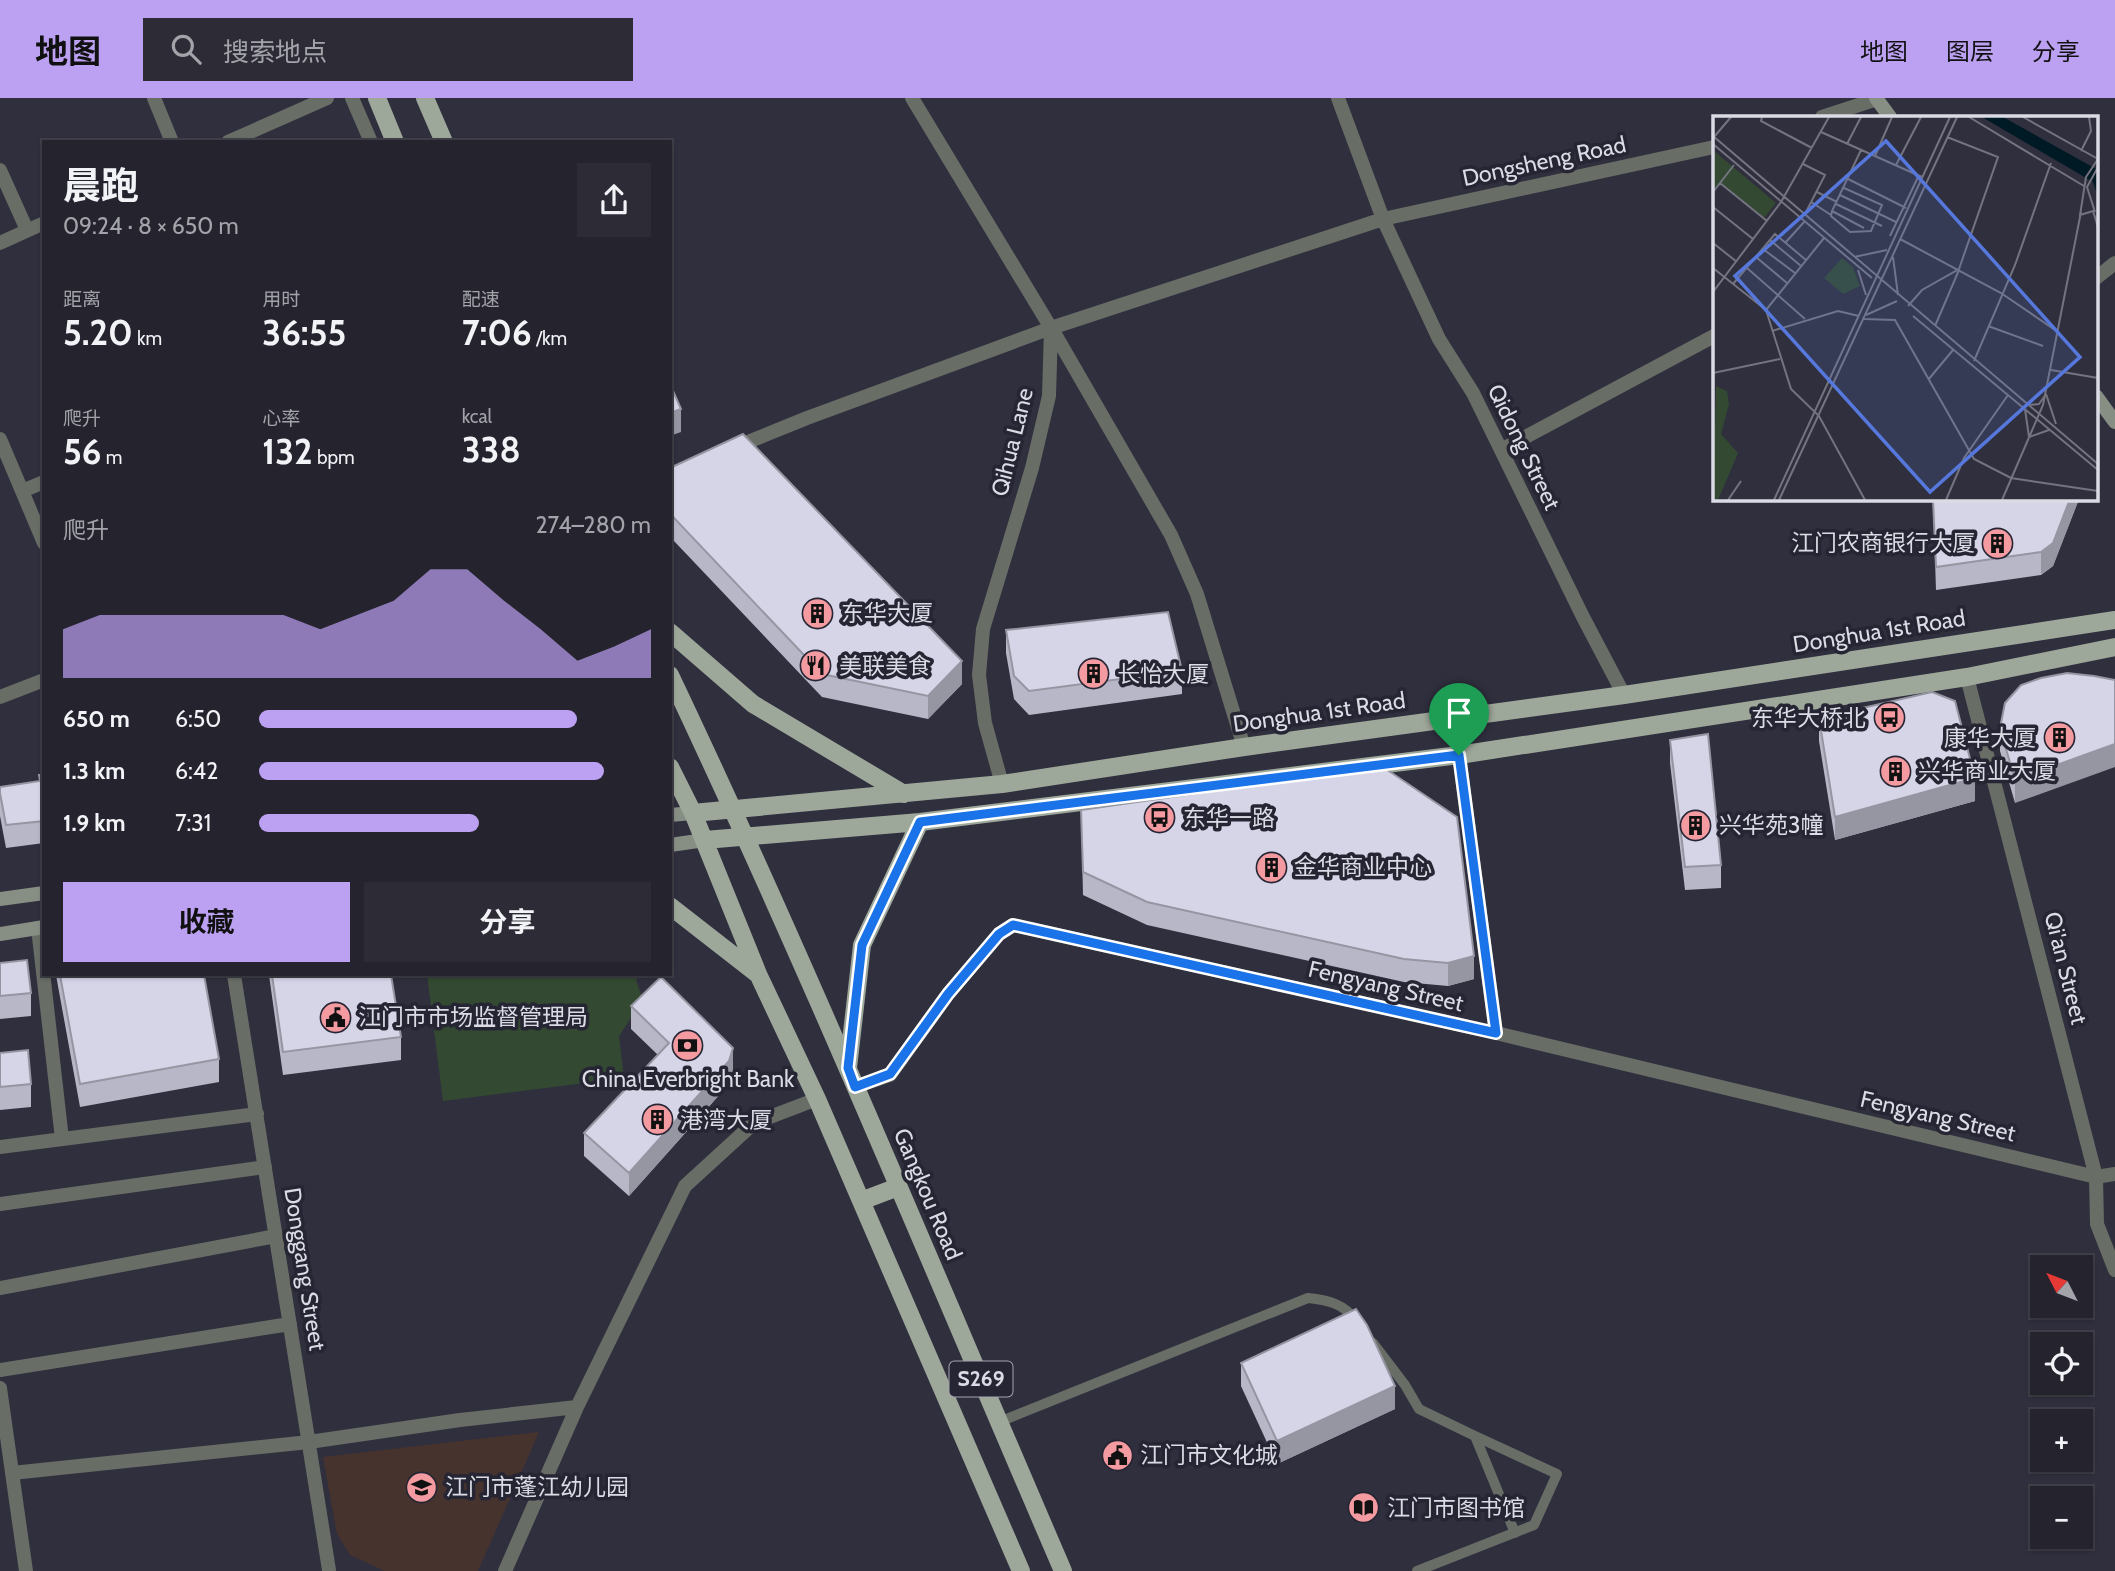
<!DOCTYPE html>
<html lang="zh">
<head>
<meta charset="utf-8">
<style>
  :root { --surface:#24232e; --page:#2c2b36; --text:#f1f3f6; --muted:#a3a4aa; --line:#41404a; --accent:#bca0f2 }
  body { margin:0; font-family:Cabin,"Noto Sans SC",sans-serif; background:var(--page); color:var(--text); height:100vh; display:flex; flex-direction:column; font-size:26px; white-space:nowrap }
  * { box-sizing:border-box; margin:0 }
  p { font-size:23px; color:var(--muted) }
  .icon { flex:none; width:38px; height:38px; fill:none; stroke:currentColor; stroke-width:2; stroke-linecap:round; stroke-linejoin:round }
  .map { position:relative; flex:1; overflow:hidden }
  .sheet { position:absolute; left:42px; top:42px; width:630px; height:836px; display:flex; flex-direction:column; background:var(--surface); border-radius:0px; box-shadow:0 2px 5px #0004,0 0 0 2px var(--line) }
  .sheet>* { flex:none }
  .needle { width:46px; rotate:312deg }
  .tools { position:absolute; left:2030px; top:1157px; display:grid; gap:14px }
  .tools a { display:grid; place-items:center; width:63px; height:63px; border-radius:0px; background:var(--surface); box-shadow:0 2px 5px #0004,0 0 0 2px var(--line); font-size:35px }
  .pin { position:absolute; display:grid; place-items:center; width:60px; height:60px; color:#fff; margin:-72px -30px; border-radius:50% 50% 50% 0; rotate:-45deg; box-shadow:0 0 7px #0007 }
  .pin .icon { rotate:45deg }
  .round { display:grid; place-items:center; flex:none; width:74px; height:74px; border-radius:0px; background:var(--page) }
  .head { display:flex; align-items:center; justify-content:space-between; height:119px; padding:0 21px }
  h1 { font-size:38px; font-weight:700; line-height:52px }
  .metrics { display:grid; grid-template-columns:repeat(3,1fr); gap:10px; height:119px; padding:7px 21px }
  .metrics div { display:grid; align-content:center }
  .metrics b { font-size:35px; font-weight:700 }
  .metrics small { font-size:19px; font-weight:400 }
  .metrics p { font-size:19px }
  .chart { height:196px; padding:14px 21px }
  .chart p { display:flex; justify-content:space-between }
  .chart svg { width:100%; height:126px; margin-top:7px; fill:var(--accent); opacity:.7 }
  .cta { display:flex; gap:14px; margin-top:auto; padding:14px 21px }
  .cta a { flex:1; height:80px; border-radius:0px; background:var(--accent); color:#111; font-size:28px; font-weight:700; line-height:80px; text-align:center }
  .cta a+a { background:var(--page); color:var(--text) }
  ul { padding:0 21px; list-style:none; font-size:23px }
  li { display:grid; grid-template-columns:112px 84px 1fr; align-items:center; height:52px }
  li i { height:18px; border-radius:9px; background:var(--accent) }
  header { display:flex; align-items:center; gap:42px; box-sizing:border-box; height:98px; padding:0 35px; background:var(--accent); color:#111 }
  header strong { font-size:33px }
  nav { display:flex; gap:38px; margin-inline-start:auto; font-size:24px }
  .search { width:490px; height:63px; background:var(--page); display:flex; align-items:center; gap:18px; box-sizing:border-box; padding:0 24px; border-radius:0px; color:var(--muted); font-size:26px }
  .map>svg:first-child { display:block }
  .education { fill:#47332e }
  .green { fill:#334932 }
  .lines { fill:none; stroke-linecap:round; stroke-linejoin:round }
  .lane { stroke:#686d66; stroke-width:10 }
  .street { stroke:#686d66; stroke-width:14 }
  .secondary { stroke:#878e84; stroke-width:14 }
  .primary { stroke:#9ea89a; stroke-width:18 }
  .wall { fill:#b8b7c8 }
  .shaded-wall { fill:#9695a2 }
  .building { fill:#d6d5e8; stroke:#9695a2; stroke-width:2 }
  .route-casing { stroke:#fff; stroke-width:14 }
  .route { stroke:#1a73e8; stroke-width:9 }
  .labels { text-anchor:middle; stroke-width:7; stroke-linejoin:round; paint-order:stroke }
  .shield { fill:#262533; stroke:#a5a4b0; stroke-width:2 }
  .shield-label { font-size:21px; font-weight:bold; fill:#dbdbe5 }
  .street-label { font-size:23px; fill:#dbdbe5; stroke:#262533 }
  .poi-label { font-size:23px; fill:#dbdbe5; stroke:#262533; text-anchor:start }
  .inset-road { fill:none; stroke:#747481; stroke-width:2 }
  .view { fill:#5678dc; fill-opacity:0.15; stroke:#5678dc; stroke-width:3.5 }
  .inset-edge { fill:none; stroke:#dbdbe5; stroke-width:3.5 }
</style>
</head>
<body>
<header>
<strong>地图</strong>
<div class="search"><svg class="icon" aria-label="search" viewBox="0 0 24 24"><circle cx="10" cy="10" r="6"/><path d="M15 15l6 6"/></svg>搜索地点</div>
<nav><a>地图</a><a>图层</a><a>分享</a></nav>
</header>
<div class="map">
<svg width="2115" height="1473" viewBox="0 0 2115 1473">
  <rect width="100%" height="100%" fill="#302f3e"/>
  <path class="education" d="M539 1334 478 1473H385L350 1457 337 1436 323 1359Z"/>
  <path class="green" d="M427 877H640L636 882 643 902 619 938 624 980 443 1003Z"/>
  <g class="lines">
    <path class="lane" d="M1373 1245 1405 1287 1419 1311 1475 1338 1515 1435
      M999 1324 1308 1200C1329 1202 1344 1206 1358 1224
      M1417 1473 1534 1427 1557 1376 1475 1338"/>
    <path class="street" d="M154 0 172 44
      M352 0 371 44
      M912 0 1051 230 1049 298 1032 370 983 531 979 577 985 625 1002 686
      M1338 0 1383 121 1439 241 1473 295 1583 519 1624 597
      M1822 19 1877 1
      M228 44 327 0
      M0 72 27 132
      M0 145 44 125
      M2096 180 2115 165
      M1052 231 1171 437 1197 496 1244 649
      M0 341 44 445
      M733 350 807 320 1051 230 1383 121 1714 49
      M1501 352 1714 238
      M22 393 44 384
      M1967 579 2096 1079 2097 1126 2115 1172
      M0 599 44 582
      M1459 657 1496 935
      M38 830 62 1041
      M234 877 329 1472
      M855 989 890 977 948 896 999 836 1013 827 1496 935 2096 1079 2115 1076
      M0 1049 257 1016
      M0 1106 265 1069
      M0 1190 276 1138
      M0 1272 290 1226
      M0 1290 26 1473
      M12 1375 309 1344 460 1322 577 1309
      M505 1473 577 1309 685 1088 754 1025 817 1001"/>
    <path class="secondary" d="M1876 0 1890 19
      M2096 298 2115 324
      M670 717 693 715
      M670 747 705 742
      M0 801 44 795
      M0 836 44 829"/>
    <path class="primary" d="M377 0 395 44
      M425 0 444 44
      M670 534 753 606 904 696
      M670 577C810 872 934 1174 1063 1473
      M670 669 693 715 758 876 817 1001 1021 1473
      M693 715 1002 686 1244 649 1624 597 2115 522
      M705 742 920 724 1459 657 1967 579 2115 549
      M670 808 756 875
      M848 970 862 847 920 724
      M861 1103 898 1089"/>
  </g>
  <path class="wall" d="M670 370 962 586 928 621 822 599 674 443 670 435Z
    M1933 401H2079L2053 468 2041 477 1936 492Z
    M1006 532 1182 573V596L1029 617 1014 601 1006 555Z
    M2115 582 2015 705 2000 653V630Z
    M1819 620 1975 703 1835 742 1819 643Z
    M1670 642 1721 767V790L1685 792 1670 665Z
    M1383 669 1474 881 1448 888 1404 884 1147 827 1083 797 1081 712Z
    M39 677H44V745L6 750 0 718V689L39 683Z
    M0 865 31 895V918L0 921Z
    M56 877H204L219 961V984L80 1009Z
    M269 877H391L401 939V962L283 977Z
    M631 908 733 973 729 986 629 1098 584 1058V1035L658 957 631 931Z
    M0 955 31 986V1009L0 1012Z
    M1241 1265 1395 1311 1277 1366 1241 1288Z"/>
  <path class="shaded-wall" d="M681 311V334L670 338V315Z
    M2070 401H2079L2053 468 2041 477V454Z
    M962 563V586L928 621V598Z
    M2115 646V669L2015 705V682Z
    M1975 680V703L1835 742V719Z
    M1474 858V881L1448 888V865Z
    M733 950V973L729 986 629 1098V1075Z
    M1395 1288V1311L1277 1366V1343Z"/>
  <path class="building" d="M670 286 681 311 670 315Z
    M743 336 962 563 928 598 822 576 674 420 670 412V370Z
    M1933 401H2070L2053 445 2041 454 1936 469Z
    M1168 514 1182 573 1029 593 1014 578 1006 532Z
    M2067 575 2094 578 2115 582V646L2015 682 2000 630 2005 605 2021 587 2041 580Z
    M1932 594 1955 603 1975 680 1835 719 1819 620Z
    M1708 636 1721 767 1685 769 1670 642Z
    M1383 669 1457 719 1474 858 1448 865 1404 861 1147 804 1083 774 1081 712Z
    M39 677H44V723L6 727 0 695V689L40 683Z
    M27 862 31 895 0 898V865Z
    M60 877H204L219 961 80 986Z
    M272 877H391L401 939 283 954Z
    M661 879 733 950 729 963 629 1075 584 1035 669 945 631 908Z
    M28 952 31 986 0 989V955Z
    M1356 1211 1367 1227 1395 1288 1277 1343 1241 1265Z"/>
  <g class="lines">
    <defs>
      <path id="route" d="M1459 657 1496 935 1013 827 999 836 948 896 890 976 855 989 848 970 862 847 920 724Z"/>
    </defs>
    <use href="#route" class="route-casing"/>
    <use href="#route" class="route"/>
  </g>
  <defs>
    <symbol id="building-disc" viewBox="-11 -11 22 22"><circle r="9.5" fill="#f49aa1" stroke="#262533"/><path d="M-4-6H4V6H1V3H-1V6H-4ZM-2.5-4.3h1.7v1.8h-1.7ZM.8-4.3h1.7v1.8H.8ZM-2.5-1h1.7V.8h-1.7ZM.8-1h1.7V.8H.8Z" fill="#111"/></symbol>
    <symbol id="restaurant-disc" viewBox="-11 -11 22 22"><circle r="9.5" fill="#f49aa1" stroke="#262533"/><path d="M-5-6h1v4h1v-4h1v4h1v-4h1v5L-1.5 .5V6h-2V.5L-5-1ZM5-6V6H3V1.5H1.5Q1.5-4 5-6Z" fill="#111"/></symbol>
    <symbol id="bus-disc" viewBox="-11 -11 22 22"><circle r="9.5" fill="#f49aa1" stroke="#262533"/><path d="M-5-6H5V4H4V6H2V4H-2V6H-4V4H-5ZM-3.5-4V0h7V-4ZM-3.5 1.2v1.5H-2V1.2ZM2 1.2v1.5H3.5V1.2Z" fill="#111"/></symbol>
    <symbol id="civic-disc" viewBox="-11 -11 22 22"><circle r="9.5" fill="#f49aa1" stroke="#262533"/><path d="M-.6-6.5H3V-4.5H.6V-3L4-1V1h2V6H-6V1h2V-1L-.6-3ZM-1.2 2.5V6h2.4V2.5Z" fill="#111"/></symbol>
    <symbol id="bank-disc" viewBox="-11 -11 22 22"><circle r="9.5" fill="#f49aa1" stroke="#262533"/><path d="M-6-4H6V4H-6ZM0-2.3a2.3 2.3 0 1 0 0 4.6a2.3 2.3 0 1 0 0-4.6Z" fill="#111"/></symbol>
    <symbol id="school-disc" viewBox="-11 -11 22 22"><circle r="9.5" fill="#f49aa1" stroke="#262533"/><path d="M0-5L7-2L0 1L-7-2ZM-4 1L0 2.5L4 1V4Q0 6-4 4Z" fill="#111"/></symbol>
    <symbol id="library-disc" viewBox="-11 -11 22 22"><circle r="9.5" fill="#f49aa1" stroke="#262533"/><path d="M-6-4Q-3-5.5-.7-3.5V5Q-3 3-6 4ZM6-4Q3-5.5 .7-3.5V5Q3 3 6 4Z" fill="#111"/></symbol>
  </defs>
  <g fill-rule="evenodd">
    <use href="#building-disc" x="1980" y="428" width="35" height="35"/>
    <use href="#building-disc" x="800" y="498" width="35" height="35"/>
    <use href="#restaurant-disc" x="798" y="550" width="35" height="35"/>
    <use href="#building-disc" x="1076" y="558" width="35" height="35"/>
    <use href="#bus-disc" x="1872" y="602" width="35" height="35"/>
    <use href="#building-disc" x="2042" y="622" width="35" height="35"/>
    <use href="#building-disc" x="1878" y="656" width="35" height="35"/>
    <use href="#bus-disc" x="1142" y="702" width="35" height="35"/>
    <use href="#building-disc" x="1678" y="710" width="35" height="35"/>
    <use href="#building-disc" x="1254" y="752" width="35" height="35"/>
    <use href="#civic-disc" x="318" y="902" width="35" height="35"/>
    <use href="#bank-disc" x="670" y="930" width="35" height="35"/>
    <use href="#building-disc" x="640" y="1004" width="35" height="35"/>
    <use href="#civic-disc" x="1100" y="1340" width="35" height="35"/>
    <use href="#school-disc" x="404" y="1372" width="35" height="35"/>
    <use href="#library-disc" x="1346" y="1392" width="35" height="35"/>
  </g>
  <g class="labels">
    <rect class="shield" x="949.5" y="1263.5" width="63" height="35" rx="5"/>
    <g class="shield-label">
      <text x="981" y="1288">S269</text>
    </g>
    <g class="street-label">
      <text transform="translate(1544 63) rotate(-12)" y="8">Dongsheng Road</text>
      <text transform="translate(1012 344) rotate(-76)" y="8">Qihua Lane</text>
      <text transform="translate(1524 349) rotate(64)" y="8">Qidong Street</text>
      <text transform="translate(1879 533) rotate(-9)" y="8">Donghua 1st Road</text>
      <text transform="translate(1319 614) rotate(-8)" y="8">Donghua 1st Road</text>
      <text transform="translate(2066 870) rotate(76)" y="8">Qi'an Street</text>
      <text transform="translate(1386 888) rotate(13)" y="8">Fengyang Street</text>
      <text transform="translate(1938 1018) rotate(13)" y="8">Fengyang Street</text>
      <text transform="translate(928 1096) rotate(67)" y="8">Gangkou Road</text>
      <text transform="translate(305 1171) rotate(81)" y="8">Donggang Street</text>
    </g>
    <g class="poi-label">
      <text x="1975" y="453" text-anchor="end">江门农商银行大厦</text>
      <text x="841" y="523">东华大厦</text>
      <text x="839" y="576">美联美食</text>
      <text x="1117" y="584">长怡大厦</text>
      <text x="1866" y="628" text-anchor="end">东华大桥北</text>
      <text x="2036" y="648" text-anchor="end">康华大厦</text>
      <text x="1918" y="681">兴华商业大厦</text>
      <text x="1183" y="728">东华一路</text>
      <text x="1719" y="735">兴华苑3幢</text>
      <text x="1294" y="777">金华商业中心</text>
      <text x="358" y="927">江门市市场监督管理局</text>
      <text x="688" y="989" text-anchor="middle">China Everbright Bank</text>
      <text x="680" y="1030">港湾大厦</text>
      <text x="1140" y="1365">江门市文化城</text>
      <text x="445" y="1397">江门市蓬江幼儿园</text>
      <text x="1387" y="1418">江门市图书馆</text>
    </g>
  </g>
  <g transform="translate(1713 18)">
    <rect width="385" height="385" fill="#302f3e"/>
    <path d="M0 34 63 87 51 102 11 69 0 71ZM129 142 140 151 147 170 130 178 111 162ZM3 270 14 275 16 288 8 318 25 337 5 384H0Z" fill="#334932"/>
    <path d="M269 1H290L385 54V81L380 66Z" fill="#001a25"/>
    <path class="inset-road" d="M49 1 48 5 99 32M256 1 371 70M310 1 385 43M108 16 209 61M0 20 385 348M1 21 18 1M0 28 159 162M134 28 148 1M368 35 378 15 376 1M162 40 179 1M385 43 373 61 367 99 380 95 385 111M90 48 112 59 92 98M183 49 208 1M135 63 193 92M7 67 54 105M131 72 169 89 158 115 137 116 118 100 119 95 148 34M0 76 21 49M104 76 124 86M127 79 183 106M98 86 118 99M123 88 169 110M0 91 40 123M119 95 151 112M382 96 374 71 385 51M177 120 206 59M187 123 288 177 345 216M57 124 88 150M0 127 24 146M72 127 92 105M50 133 82 157M43 141 74 167M141 141 174 134M180 141 185 179M0 152 53 194 78 273 106 300 152 384M34 152 92 203M145 154 153 179M20 168 62 118 93 144M0 176 68 86 116 1M195 190 209 174 246 153 285 41 234 21M53 194 111 122M153 199 184 185M200 200 385 354M151 203 182 204 261 343 298 362 385 375M222 210 246 154M275 210 330 230M59 215 125 195 146 200M261 245 302 149 338 47M338 254 385 262M0 257 67 243M215 264 240 234M333 278 343 308M316 289 326 288 333 278M312 293 316 321M316 321 336 314M15 384 28 365M61 384 237 1M66 384 244 1M233 384 251 342 295 279M289 384 330 289 368 96"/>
    <path class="view" d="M173 25 367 241 217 376 22 160Z"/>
    <rect width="385" height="385" class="inset-edge"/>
  </g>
</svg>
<div class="tools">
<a><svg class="needle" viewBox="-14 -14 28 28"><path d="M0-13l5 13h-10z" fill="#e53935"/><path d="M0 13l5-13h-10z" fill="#a3a4aa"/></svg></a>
<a><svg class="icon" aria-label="locate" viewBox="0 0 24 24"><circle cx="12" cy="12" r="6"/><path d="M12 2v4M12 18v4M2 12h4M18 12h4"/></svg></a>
<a>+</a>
<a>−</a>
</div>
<div class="pin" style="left:1459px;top:657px;background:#1e9e55"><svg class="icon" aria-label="arrive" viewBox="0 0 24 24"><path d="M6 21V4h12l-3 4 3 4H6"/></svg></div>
<section class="sheet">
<div class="head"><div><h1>晨跑</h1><p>09:24 · 8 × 650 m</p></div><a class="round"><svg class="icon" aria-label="share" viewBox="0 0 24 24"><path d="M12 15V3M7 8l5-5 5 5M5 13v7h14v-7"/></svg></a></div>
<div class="metrics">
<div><p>距离</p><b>5.20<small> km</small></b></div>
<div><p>用时</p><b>36:55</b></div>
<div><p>配速</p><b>7:06<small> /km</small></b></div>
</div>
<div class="metrics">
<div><p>爬升</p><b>56<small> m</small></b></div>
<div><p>心率</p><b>132<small> bpm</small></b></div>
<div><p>kcal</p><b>338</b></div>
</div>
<div class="chart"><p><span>爬升</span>274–280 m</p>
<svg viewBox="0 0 160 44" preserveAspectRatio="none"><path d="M0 44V27L10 22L20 22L30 22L40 22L50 22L60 22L70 27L80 22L90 17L100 6L110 6L120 17L130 27L140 38L150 33L160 27V44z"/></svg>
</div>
<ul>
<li><b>650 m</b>6:50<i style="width:81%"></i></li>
<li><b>1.3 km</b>6:42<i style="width:88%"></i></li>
<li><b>1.9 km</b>7:31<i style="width:56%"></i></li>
</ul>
<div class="cta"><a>收藏</a><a>分享</a></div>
</section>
</div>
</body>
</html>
